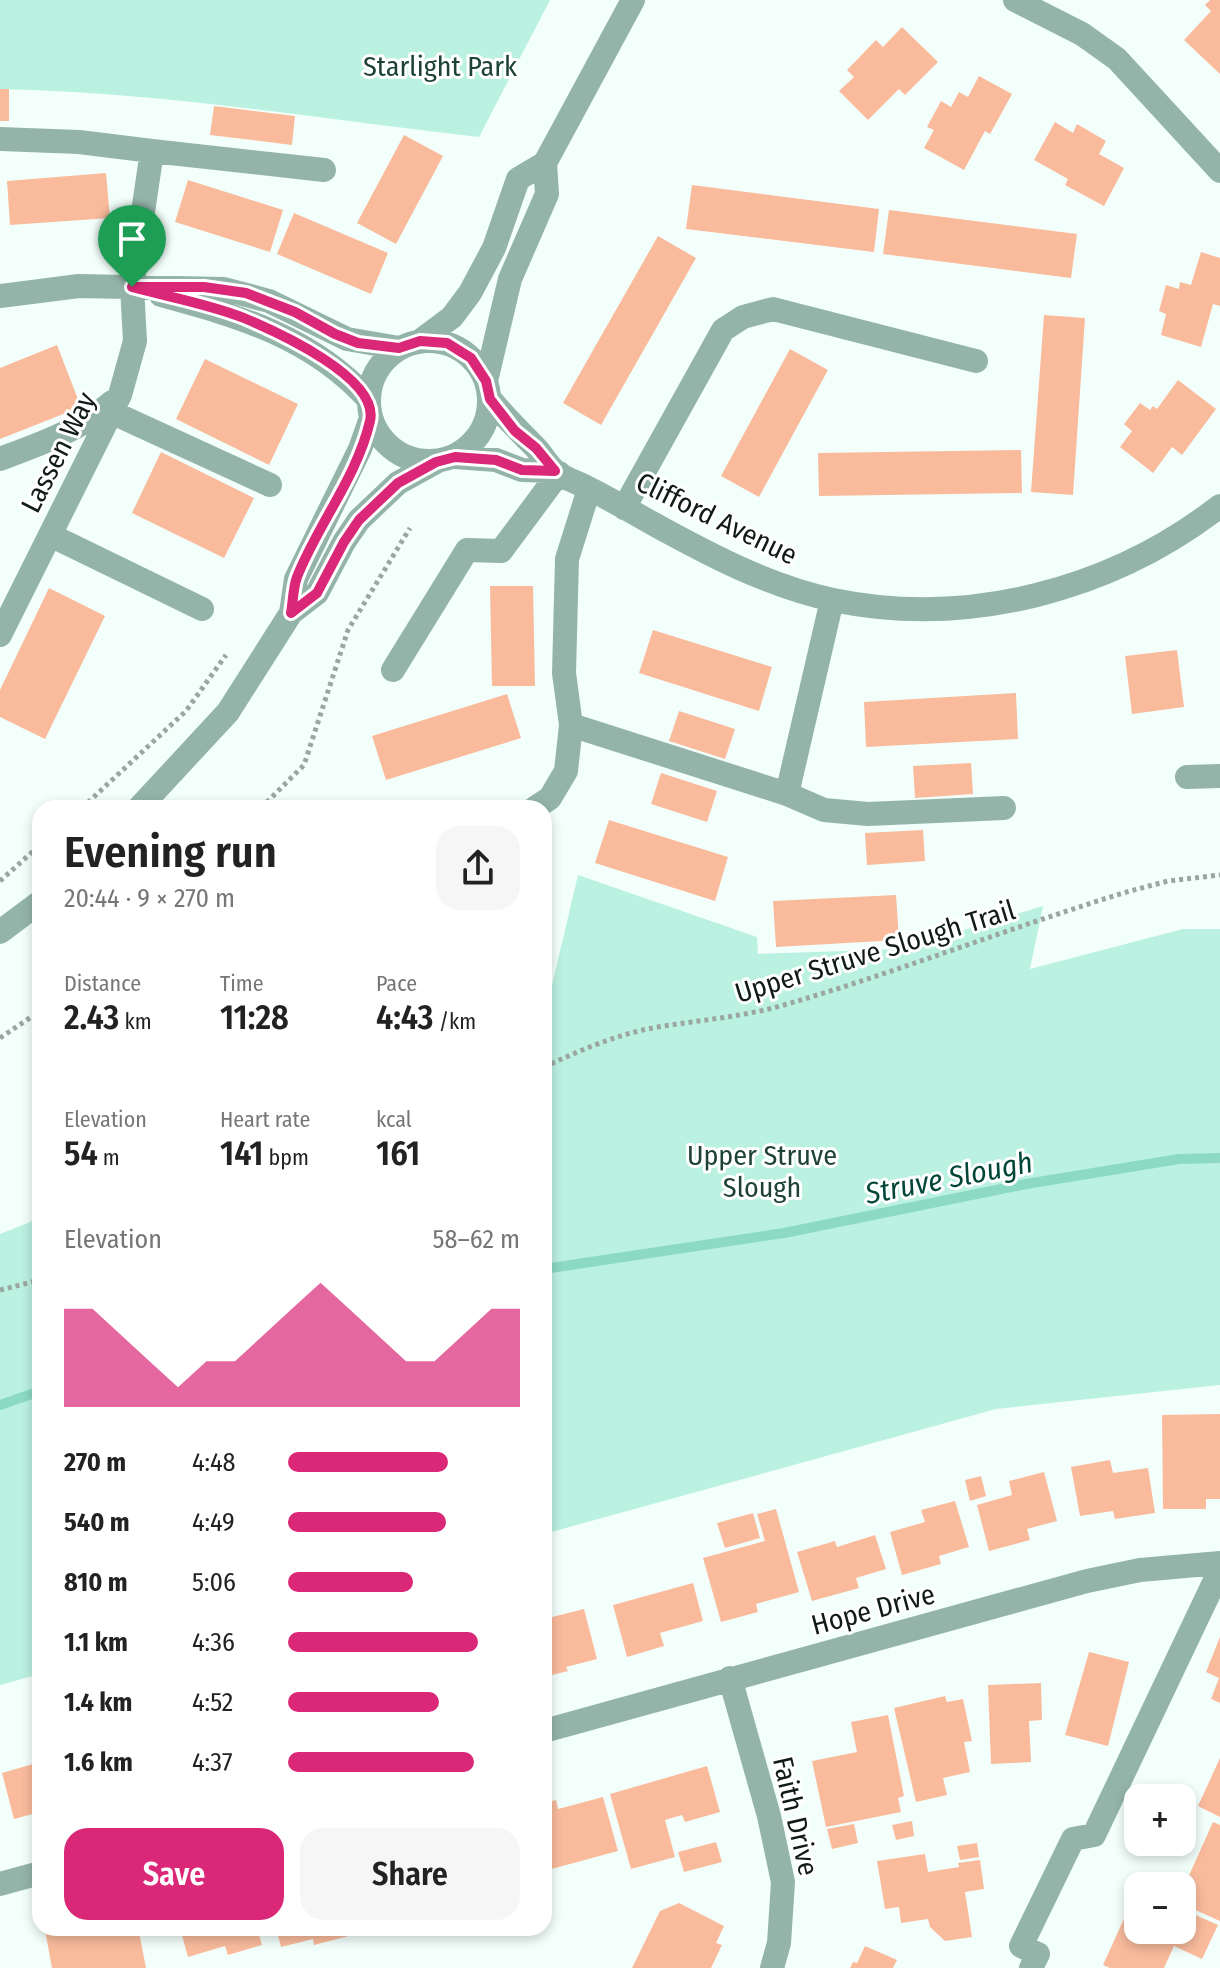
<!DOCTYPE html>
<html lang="en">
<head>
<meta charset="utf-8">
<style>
  :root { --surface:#fff; --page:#f6f6f6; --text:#222; --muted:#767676; --accent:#db2777 }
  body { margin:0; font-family:"Fira Sans Condensed",sans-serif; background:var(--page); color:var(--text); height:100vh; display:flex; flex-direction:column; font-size:30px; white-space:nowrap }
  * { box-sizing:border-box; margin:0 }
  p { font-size:26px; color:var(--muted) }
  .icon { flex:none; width:44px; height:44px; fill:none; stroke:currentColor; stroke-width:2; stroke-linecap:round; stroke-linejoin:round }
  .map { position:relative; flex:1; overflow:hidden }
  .details { position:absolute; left:32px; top:800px; width:520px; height:1136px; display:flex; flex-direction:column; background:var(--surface); border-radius:24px; box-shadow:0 4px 12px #0003 }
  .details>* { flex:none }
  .tools { position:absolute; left:1124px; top:1784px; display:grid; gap:16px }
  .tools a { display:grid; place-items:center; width:72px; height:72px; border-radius:16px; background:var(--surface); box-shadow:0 4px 12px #0003; font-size:40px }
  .pin { position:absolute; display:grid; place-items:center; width:68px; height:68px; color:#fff; margin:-82px -34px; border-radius:50% 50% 50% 0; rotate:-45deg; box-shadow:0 0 8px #0007 }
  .pin .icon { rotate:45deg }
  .round { display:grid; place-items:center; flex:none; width:84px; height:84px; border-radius:24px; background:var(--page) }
  .overview { display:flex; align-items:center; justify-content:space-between; height:136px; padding:0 32px }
  h1 { font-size:44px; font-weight:600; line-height:60px }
  .metrics { display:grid; grid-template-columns:repeat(3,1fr); gap:12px; height:136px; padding:8px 32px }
  .metrics div { display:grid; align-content:center }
  .metrics b { font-size:34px; font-weight:600 }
  .metrics small { font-size:22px; font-weight:400 }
  .metrics p { font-size:22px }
  .chart { height:224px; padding:16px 32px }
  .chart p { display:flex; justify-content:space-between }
  .chart svg { width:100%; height:144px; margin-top:8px; fill:var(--accent); opacity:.7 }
  .action { display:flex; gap:16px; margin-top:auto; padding:16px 32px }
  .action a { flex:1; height:92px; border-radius:24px; background:var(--accent); color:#fff; font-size:32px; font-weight:600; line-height:92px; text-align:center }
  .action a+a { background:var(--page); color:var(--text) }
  ul { padding:0 32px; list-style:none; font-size:26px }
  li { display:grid; grid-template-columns:128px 96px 1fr; align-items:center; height:60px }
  li i { height:20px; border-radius:10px; background:var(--accent) }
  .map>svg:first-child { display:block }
  .green { fill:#bbf1e1 }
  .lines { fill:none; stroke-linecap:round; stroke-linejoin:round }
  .stream { stroke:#8cdac4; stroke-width:10 }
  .building { fill:#f9bb9c }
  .path { stroke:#9ba6a2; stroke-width:5; stroke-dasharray:4 4; stroke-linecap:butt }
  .minor { stroke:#94b4aa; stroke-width:24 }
  .route-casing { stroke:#fff; stroke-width:16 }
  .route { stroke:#db2777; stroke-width:10 }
  .labels { text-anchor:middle; stroke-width:6; stroke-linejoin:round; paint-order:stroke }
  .park-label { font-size:28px; fill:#1e4238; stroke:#fff }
  .street-label { font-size:28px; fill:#101a17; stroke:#fff }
  .water-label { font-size:30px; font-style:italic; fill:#004638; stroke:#fff }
</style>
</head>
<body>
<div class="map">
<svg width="1220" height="1968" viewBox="0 0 1220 1968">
  <rect width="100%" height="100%" fill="#f3fffb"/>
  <path class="green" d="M0 0H550L479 137C320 119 160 92 0 89Z
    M578 875 757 937 758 954 902 949 1043 906 1030 969 1183 929H1220V1385L996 1409 544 1534V1019Z
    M40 1218V1674L0 1685V1234Z"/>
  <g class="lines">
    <path class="stream" d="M544 1269 784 1233 1026 1184 1179 1159 1220 1158
      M0 1405 40 1391"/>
  </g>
  <path class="building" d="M1210 0H1220V74L1184 40 1211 11 1205 5Z
    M902 27 938 62 905 95 899 89 868 120 839 91 854 77 847 70 876 40 883 47Z
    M979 76 1012 94 990 134 985 131 964 170 924 148 934 130 927 127 941 101 951 107 959 92 968 97Z
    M0 89H9V121H0Z
    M214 106 295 116 292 145 210 135Z
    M1055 122 1073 133 1077 124 1106 141 1099 154 1124 168 1104 206 1065 185 1068 179 1034 160Z
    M404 135 443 156 396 244 357 223Z
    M106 173 110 218 10 225 7 181Z
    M188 180 283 210 270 252 175 222Z
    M692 185 879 209 874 252 686 229Z
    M889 210 1077 234 1071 278 883 254Z
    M294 213 388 253 371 294 277 254Z
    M658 236 696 258 601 425 563 403Z
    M1201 252 1220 258V306L1213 304 1201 347 1161 335 1166 314 1159 311 1166 285 1179 289 1180 282 1191 285Z
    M1044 315 1085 318 1073 495 1031 492Z
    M57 345 81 407 0 439V368Z
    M790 349 828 370 759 497 721 476Z
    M205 359 298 404 269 465 176 419Z
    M1178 380 1216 409 1182 455 1172 447 1153 473 1120 447 1132 431 1124 424 1140 403 1150 410 1153 406 1157 409Z
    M1021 450 1022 493 819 496 818 453Z
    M161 452 254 498 224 558 132 513Z
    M490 586H533L535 686H492Z
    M49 588 105 616 45 739 0 717V690Z
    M653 630 772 667 759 711 639 673Z
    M1177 650 1184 707 1132 714 1125 656Z
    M1016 693 1018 739 866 747 864 702Z
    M507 694 521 738 386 780 372 736Z
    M679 711 735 729 725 759 669 741Z
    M971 763 973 794 915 798 913 766Z
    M661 773 717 791 707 822 651 804Z
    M609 820 728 857 715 901 595 863Z
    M923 830 925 861 867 865 865 833Z
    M896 895 899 940 776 947 773 901Z
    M1220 1414V1499H1206V1509H1163L1162 1415Z
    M1110 1460 1113 1473 1148 1468 1155 1513 1115 1519 1113 1511 1080 1516 1071 1467Z
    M1044 1472 1057 1521 1027 1529 1030 1540 989 1551 977 1505 1012 1495 1009 1481Z
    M981 1476 986 1496 970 1501 965 1480Z
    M955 1501 969 1547 939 1556 941 1564 902 1575 890 1532 925 1522 921 1510Z
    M776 1509 799 1592 756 1604 758 1612 721 1622 703 1558 765 1541 757 1514Z
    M753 1513 760 1538 725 1548 717 1523Z
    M875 1535 886 1569 856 1578 859 1588 812 1601 797 1552 835 1541 837 1547Z
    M693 1583 703 1621 660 1633 664 1646 627 1657 613 1605Z
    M584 1609 597 1659 566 1667 568 1671 544 1677V1619Z
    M1220 1637V1703L1211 1699 1219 1678 1206 1672Z
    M1089 1652 1129 1662 1108 1746 1065 1735Z
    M1041 1683 1042 1720 1029 1721 1031 1762 991 1764 988 1685Z
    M945 1696 947 1702 963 1699 972 1741 964 1742 970 1772 943 1778 947 1795 916 1802 894 1708Z
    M888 1715 904 1796 898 1798 901 1812 826 1827 812 1761 857 1752 851 1722Z
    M40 1758V1812L14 1819 2 1773 33 1764 32 1760Z
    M1220 1758V1817L1198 1806Z
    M707 1766 720 1812 685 1822 682 1815 665 1820 675 1857 631 1869 610 1794Z
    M603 1797 618 1851 544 1871V1803L556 1800 558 1809Z
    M912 1821 914 1836 896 1840 892 1825Z
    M1213 1822 1220 1825V1921L1182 1904V1891Z
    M854 1824 858 1843 832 1849 827 1829Z
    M716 1842 722 1862 684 1872 678 1852Z
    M977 1843 979 1857 960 1860 957 1846Z
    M925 1854 928 1872 959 1867 958 1863 980 1860 984 1889 965 1892 972 1937 945 1941 930 1927 928 1919 901 1923 899 1907 885 1909 877 1861Z
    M1138 1888V1930H1182V1909L1218 1925 1202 1959 1174 1946 1164 1968H1110L1103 1965Z
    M679 1903 724 1926 716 1943 722 1945 711 1968H632L660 1911Z
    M59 1928H150L139 1932 146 1968H52L45 1930Z
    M180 1928H257L262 1945 228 1955 225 1946 188 1957Z
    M276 1928H355L356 1934 314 1945 313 1939 281 1947Z
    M865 1946 897 1960 893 1968H850L853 1962 857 1963Z"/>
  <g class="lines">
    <path class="path" d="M82 808 186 711 226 655
      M261 808 304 765 348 630 410 528
      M0 881 40 845
      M0 1038 40 1011
      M544 1067C581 1050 617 1034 658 1027 700 1020 742 1017 784 1005 901 971 1014 926 1130 891L1168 881 1220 875
      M0 1290 40 1280"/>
    <path class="minor" d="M1015 0 1082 34 1117 59 1220 171
      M0 139 79 142 152 151
      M161 295C241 317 312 337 369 400
      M0 296 79 286 224 289 269 301 347 339 399 348
      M369 401a60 60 0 1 1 120 0a60 60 0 1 1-120 0Z
      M420 341 452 317 470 293 494 248 518 179 545 163 633 0
      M486 381 510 279 547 194 545 163
      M490 399C504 416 519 431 535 447 542 454 547 464 554 470 563 478 576 482 586 487 608 498 629 510 650 522 708 554 768 586 833 600 968 628 1112 590 1220 506
      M111 412 270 485
      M455 457 496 460 522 470 555 471
      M0 459C40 444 79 431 112 402
      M624 508 723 330 743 317 773 309 976 361
      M50 535 202 609
      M291 613 296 579 360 449 371 418
      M0 635 120 395 135 341 132 287 152 151 324 170
      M393 670 467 550 501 551 559 473
      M571 725 787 794 824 810 868 814 1004 808
      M1187 777 1220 776
      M787 794 832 600
      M139 808 228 712 291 613 317 593 344 542 359 520 398 483 436 462
      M535 808 550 798 566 771 571 725 564 673 567 559 589 489
      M0 932 40 902
      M730 1678 769 1816 783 1882 779 1943 772 1968
      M544 1731 1087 1581 1140 1570 1220 1563
      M0 1884 40 1873
      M1031 1968 1038 1954 1021 1946 1073 1839 1094 1835 1220 1570"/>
  </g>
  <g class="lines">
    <defs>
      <path id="route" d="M132 287H204L246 293 295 312 335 334 358 343 399 348 420 341 447 343 471 358 486 381 490 399 515 431 536 448 555 471 522 470 496 460 455 457 436 462 398 483 359 520 344 542 317 593 291 613C293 602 293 588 297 577 318 524 357 477 370 421 380 378 277 332 244 318 209 304 169 297 132 287Z"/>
    </defs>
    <use href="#route" class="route-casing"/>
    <use href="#route" class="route"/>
  </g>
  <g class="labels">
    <g class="park-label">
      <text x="440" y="76">Starlight Park</text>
      <text x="762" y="1165">Upper Struve<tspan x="762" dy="32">Slough</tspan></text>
    </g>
    <g class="street-label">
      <text transform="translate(58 452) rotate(-63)" y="10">Lassen Way</text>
      <text transform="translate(717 518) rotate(26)" y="10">Clifford Avenue</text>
      <text transform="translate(875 951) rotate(-17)" y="10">Upper Struve Slough Trail</text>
      <text transform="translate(873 1609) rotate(-15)" y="10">Hope Drive</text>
      <text transform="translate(796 1816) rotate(77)" y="10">Faith Drive</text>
    </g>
    <g class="water-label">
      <text transform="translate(949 1178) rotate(-11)" y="10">Struve Slough</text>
    </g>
  </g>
</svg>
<div class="tools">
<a>+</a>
<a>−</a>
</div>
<div class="pin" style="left:132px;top:287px;background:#1e9e55"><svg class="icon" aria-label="arrive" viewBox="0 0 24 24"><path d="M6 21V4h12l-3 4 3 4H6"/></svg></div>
<section class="details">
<div class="overview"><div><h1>Evening run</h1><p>20:44 · 9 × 270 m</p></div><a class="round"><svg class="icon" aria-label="share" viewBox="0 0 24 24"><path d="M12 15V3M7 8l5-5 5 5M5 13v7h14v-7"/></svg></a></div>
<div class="metrics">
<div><p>Distance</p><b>2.43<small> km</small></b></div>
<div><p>Time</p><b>11:28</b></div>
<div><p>Pace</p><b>4:43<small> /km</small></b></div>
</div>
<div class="metrics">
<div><p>Elevation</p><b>54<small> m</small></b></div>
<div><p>Heart rate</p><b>141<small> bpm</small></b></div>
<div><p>kcal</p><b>161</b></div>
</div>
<div class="chart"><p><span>Elevation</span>58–62 m</p>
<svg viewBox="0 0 160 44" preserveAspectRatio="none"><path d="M0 44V14L10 14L20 22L30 30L40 38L50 30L60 30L70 22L80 14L90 6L100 14L110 22L120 30L130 30L140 22L150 14L160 14V44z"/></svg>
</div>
<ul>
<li><b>270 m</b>4:48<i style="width:69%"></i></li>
<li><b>540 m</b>4:49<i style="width:68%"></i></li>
<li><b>810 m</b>5:06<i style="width:54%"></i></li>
<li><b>1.1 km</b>4:36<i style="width:82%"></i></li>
<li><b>1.4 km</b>4:52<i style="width:65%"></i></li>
<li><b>1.6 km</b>4:37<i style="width:80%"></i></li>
</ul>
<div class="action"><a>Save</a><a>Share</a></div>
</section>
</div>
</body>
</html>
